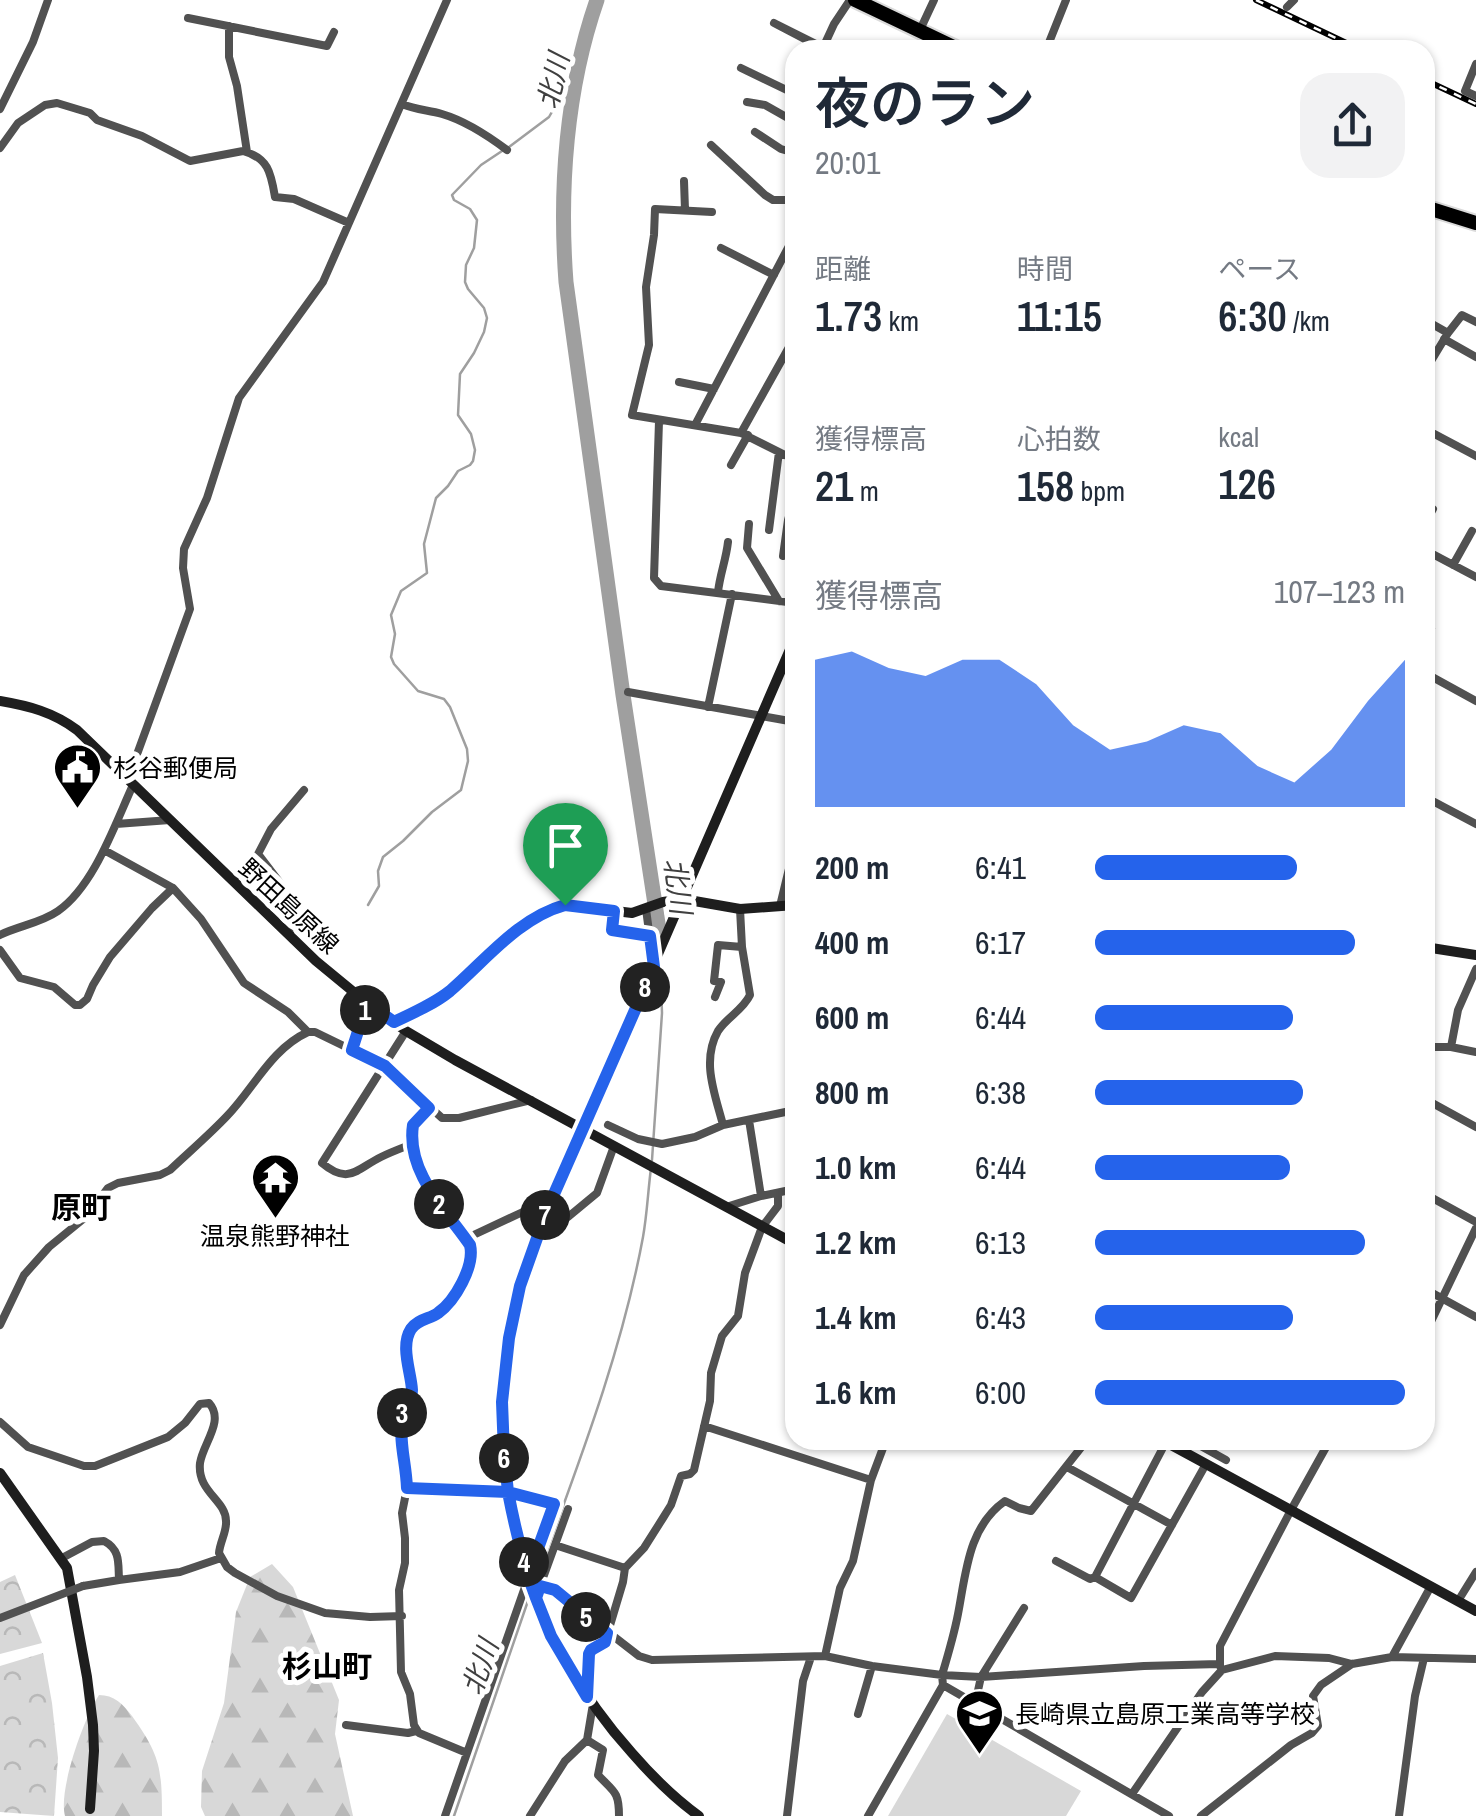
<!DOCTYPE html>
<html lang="ja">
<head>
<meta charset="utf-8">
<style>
  :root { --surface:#fff; --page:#f2f2f3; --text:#1f2937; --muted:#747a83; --accent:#2563eb }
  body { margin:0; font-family:"Archivo Narrow","Noto Sans JP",sans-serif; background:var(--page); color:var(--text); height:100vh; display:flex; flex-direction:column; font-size:38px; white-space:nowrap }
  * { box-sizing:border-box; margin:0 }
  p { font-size:32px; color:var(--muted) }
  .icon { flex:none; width:55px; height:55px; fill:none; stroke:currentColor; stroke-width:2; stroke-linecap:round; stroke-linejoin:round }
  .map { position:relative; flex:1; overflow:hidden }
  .side { position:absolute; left:785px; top:40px; width:650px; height:1410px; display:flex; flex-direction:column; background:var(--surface); border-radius:30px; box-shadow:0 2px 8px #0004 }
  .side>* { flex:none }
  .pin { position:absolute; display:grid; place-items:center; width:85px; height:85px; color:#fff; margin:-102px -42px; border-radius:50% 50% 50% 0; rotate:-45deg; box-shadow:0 0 10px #0007 }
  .pin .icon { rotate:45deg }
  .km { position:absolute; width:50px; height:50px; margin:-25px; border-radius:50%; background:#222; color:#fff; font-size:28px; line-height:50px; text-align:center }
  .round { display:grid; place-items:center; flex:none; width:105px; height:105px; border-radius:30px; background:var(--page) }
  .head { display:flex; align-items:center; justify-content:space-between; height:170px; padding:0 30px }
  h1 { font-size:55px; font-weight:600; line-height:75px }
  .stats { display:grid; grid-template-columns:repeat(3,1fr); gap:15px; height:170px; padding:10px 30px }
  .stats div { display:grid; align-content:center }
  .stats b { font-size:42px; font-weight:600 }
  .stats small { font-size:28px; font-weight:400 }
  .stats p { font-size:28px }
  .chart { height:280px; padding:20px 30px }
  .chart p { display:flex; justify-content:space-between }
  .chart svg { width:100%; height:180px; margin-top:10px; fill:var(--accent); opacity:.7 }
  ul { padding:0 30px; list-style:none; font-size:32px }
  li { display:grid; grid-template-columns:160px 120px 1fr; align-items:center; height:75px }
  li i { height:25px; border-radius:12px; background:var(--accent) }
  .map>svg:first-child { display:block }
  .forest { fill:url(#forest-firs) }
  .park { fill:url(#park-crowns) }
  .garden { fill:#d8d8d8 }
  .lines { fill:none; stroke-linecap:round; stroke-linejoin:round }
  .stream { stroke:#9f9f9f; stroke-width:2.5 }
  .river { stroke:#9f9f9f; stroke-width:15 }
  .highway-casing { stroke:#dbdbdb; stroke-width:18 }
  .street { stroke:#515151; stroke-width:8 }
  .secondary { stroke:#1e1e1e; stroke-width:10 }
  .highway { stroke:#000; stroke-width:14 }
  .rail-casing { stroke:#000; stroke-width:6 }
  .rail { stroke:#fff; stroke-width:2.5; stroke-dasharray:8; stroke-linecap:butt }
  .street-bridge { stroke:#515151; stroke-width:8 }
  .route-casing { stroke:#fff; stroke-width:20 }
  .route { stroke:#2563eb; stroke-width:12 }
  .labels { text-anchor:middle; stroke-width:10; stroke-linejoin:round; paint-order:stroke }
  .poi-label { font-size:25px; fill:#000; stroke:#fff; text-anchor:start }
  .street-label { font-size:25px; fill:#000; stroke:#fff }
  .water-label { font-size:28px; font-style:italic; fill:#404040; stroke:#fff }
  .quarter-label { font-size:30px; font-weight:bold; fill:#000; stroke:#fff }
</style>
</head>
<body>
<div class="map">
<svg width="1476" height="1816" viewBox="0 0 1476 1816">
  <defs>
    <pattern id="forest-firs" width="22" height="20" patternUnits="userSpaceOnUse" patternTransform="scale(2.5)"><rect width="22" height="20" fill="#d8d8d8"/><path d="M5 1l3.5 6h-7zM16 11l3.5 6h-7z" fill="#b8b8b8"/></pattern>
    <pattern id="park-crowns" width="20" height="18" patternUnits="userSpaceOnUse" patternTransform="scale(2.5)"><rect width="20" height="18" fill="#d8d8d8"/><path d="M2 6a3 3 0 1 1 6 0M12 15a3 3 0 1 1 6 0" fill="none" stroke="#b8b8b8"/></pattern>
  </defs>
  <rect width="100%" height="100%" fill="#fff"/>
  <path class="forest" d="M272 1564 293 1587 339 1700 335 1734 353 1816H205L201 1807 202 1771 224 1703 236 1612 250 1577Z
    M99 1695C114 1695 123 1704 132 1716 160 1755 162 1768 162 1816H65C58 1790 84 1718 99 1695Z"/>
  <path class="park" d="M15 1575 42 1643 0 1654V1582Z
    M43 1653 52 1703 58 1758 54 1816 0 1812V1666Z"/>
  <path class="garden" d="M947 1714 1081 1791 1066 1816H888Z"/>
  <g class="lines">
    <path class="stream" d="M509 147 549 117 572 77 578 72
      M368 905 379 886 378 871 383 857 403 841 432 812 461 790 468 761 467 749 450 707 444 699 418 691 394 664 391 657 395 634 391 615 401 591 427 573 424 544 436 498 448 486 458 471 470 465 473 461 475 450 471 434 458 415 460 374 474 353 484 332 487 318 484 308 468 289 465 282 466 265 474 248 477 220 470 209 454 200 452 195 481 165 502 151
      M659 930V941
      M652 1160 662 1013 660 959
      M535 1583C576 1470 621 1356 643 1237 647 1215 648 1191 651 1168
      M454 1816 530 1595"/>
    <path class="river" d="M597 0C566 89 559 189 566 282L623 695 659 930"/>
    <defs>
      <path id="highway" d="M855 0 960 50
        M1425 207 1476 223"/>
    </defs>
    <use href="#highway" class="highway-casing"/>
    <path class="street" d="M1287 7 1294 0
      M188 18 327 46 334 32
      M774 23 822 47 816 45Z
      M229 26V57L237 86 247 152
      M920 30 934 0
      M822 50 834 24 850 0
      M1046 50 1066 0
      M1476 64 1465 91 1476 96
      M741 68 795 94
      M747 102 765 105 795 122
      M402 104C416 110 428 110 442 114 466 121 487 135 507 150
      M0 109 33 42 48 0
      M755 132 781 149 795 153
      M711 145 765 195 773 200H794
      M0 148 18 123 45 105 57 103 90 113 97 120 142 136 190 161 243 151C269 158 271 174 275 197L294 199 349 223
      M684 181 685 210
      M712 212 655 209 654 235 646 287 649 345 632 415 741 433 795 460
      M721 248 774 275
      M1425 320 1448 333
      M1444 339 1476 357
      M1425 371 1448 333 1462 315 1476 322
      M679 382 714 389
      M659 421 654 578 661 586 795 603
      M695 425 790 244 795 194
      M1425 429 1476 456
      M741 433 793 340
      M731 465 748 435
      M1425 523 1433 509
      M749 524 747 548 779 601
      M769 530 779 452
      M1425 550 1476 577
      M783 556 788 520 795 495
      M1453 565 1472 531
      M718 592C720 574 726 560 728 542
      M1425 626 1431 629 1425 640
      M1425 673 1476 701
      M628 692 795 722
      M708 707 732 594
      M128 779 190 609 183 568 184 549 207 498 239 398 323 282 447 0
      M1425 797 1476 824
      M116 824 170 820
      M104 850 173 888 201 919 244 983 288 1012 308 1032H315L385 1066 442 1118H459L531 1100
      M258 854 303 913 302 917 288 934
      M232 880 258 854 271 829 304 790
      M780 906 795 844
      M646 909 653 962
      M614 911 612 930 650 936
      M0 935C18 926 41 923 58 911 94 886 115 824 133 785
      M0 950 20 978 54 987 75 1005H80L87 999 93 985 110 957 152 908 173 888
      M715 997 721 982 714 981 718 945 742 947
      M406 1031 322 1163C349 1186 358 1168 381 1157 391 1152 402 1148 412 1144
      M1425 1047H1451L1476 1052
      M1451 1047 1458 1010 1476 969
      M352 1050 367 1003
      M1425 1099 1476 1127
      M429 1108 416 1120 411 1130 416 1160 425 1180 443 1210 470 1245 472 1259 465 1277 446 1305 436 1315 415 1325 409 1334 407 1367 412 1394 402 1412 400 1447 406 1460 407 1488 402 1513 405 1538V1563L399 1590 401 1672 410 1694 414 1725 419 1733 467 1753
      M749 1120 761 1196
      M608 1125 638 1139 662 1144 695 1137 723 1125 795 1110
      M723 1125C715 1094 701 1061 718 1031 727 1017 743 1010 750 995L742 947 740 909
      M1425 1194 1476 1222
      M726 1207 761 1196 795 1189
      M568 1217 597 1193 614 1146
      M465 1239 527 1210H547
      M1425 1289 1476 1317
      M0 1325 24 1275 49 1247 87 1216 108 1188 118 1183 160 1175 170 1170C189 1152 209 1135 227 1116 254 1088 271 1049 308 1032
      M1425 1334 1476 1228
      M795 1402V1401
      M0 1422 28 1447 84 1466H95L168 1437 185 1423 200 1404 209 1403C225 1421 203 1443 200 1463 197 1492 226 1500 226 1521 227 1531 220 1542 219 1553L227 1567 235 1573 277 1596 325 1613 370 1617 402 1616
      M704 1426 871 1480
      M1190 1440 1226 1460
      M1067 1467 1172 1525
      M407 1488 508 1492 554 1504 445 1816
      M555 1545 625 1568
      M62 1558 92 1542 104 1541C121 1550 118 1564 119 1580L180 1572 221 1558
      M1056 1561 1090 1579 1095 1577 1167 1440
      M1095 1577 1131 1598 1206 1464
      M83 1586 119 1580
      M540 1586 555 1591 639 1656 652 1660 825 1656 872 1666 942 1675 981 1677 1144 1666 1219 1664
      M539 1589 568 1509
      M1458 1601 1476 1572
      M825 1656 840 1588 853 1561 871 1480 886 1440
      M1392 1657 1431 1586
      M1220 1666V1646L1291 1510 1330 1440
      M943 1685 1169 1816
      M587 1692 589 1655 593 1648 605 1642 623 1582 625 1568 644 1548 663 1518 671 1505 681 1476 690 1474 694 1470 710 1401 711 1373 722 1336 738 1316 745 1273 762 1227 778 1206V1193
      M975 1704 981 1677 1024 1608
      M858 1714 872 1666
      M346 1725 408 1733 416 1731
      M587 1740 603 1750 598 1775C614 1792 619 1791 619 1816
      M1132 1794 1202 1692 1222 1670 1275 1656 1329 1658 1352 1664 1392 1657 1476 1659
      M530 1816 565 1761 587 1740 593 1704
      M787 1816 803 1681 811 1657
      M868 1816 943 1685 942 1675C948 1655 954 1635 958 1614 966 1573 968 1527 1005 1501L1019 1508 1031 1511 1087 1440
      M1201 1816 1291 1745 1312 1733 1318 1726 1313 1696 1321 1685 1352 1664
      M1399 1816 1415 1696 1424 1658"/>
    <path class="secondary" d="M0 701C29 706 53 712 77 730L316 961 367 1003 406 1031 455 1060 795 1244
      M1425 947 1476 955
      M394 1022 440 998 504 939 558 907 565 905 632 913 663 902 683 899 740 909 795 905
      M1162 1440 1476 1611
      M0 1473 67 1568 87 1677 93 1725 94 1751 90 1809
      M699 1816C674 1798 652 1776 632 1753 530 1640 484 1485 509 1334 517 1291 531 1250 547 1210L795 638"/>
    <use href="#highway" class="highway"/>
    <defs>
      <path id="rail" d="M1256 0 1361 50
        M1425 80 1476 104"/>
    </defs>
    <use href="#rail" class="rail-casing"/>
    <use href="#rail" class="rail"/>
    <path class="street-bridge" d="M0 1618 83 1586"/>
  </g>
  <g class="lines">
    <defs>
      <path id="route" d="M565 905C518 918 485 961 450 991 434 1004 413 1013 394 1022L367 1003 352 1050 385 1066 429 1108 413 1125C406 1172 446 1210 470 1245 475 1266 455 1301 438 1313 430 1319 418 1319 411 1329 400 1346 411 1372 412 1390 412 1401 403 1407 402 1419 399 1444 406 1462 407 1488L508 1492C515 1528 523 1563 536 1598L551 1636 587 1697 589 1654 591 1650 605 1642 607 1633 555 1590 540 1586 536 1598 528 1576 554 1504 508 1492 504 1453 502 1402 509 1338 520 1286 547 1210 654 967 650 936 612 930 614 911 565 905"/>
    </defs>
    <use href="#route" class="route-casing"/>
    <use href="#route" class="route"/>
  </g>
  <defs>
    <symbol id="civic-pin" viewBox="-11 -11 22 30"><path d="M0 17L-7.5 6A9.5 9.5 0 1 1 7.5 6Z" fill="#000" stroke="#fff"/><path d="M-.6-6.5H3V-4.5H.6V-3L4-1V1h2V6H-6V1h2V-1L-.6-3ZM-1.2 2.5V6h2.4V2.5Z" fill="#fff"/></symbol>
    <symbol id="temple-pin" viewBox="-11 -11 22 30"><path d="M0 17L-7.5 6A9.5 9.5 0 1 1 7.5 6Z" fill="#000" stroke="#fff"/><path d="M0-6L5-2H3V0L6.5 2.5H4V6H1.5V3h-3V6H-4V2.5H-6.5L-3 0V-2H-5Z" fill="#fff"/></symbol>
    <symbol id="school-pin" viewBox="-11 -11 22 30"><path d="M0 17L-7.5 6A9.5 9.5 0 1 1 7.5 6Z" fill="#000" stroke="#fff"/><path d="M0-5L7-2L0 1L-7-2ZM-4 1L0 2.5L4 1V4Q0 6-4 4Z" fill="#fff"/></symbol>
  </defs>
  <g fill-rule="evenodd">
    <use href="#civic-pin" x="50" y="740" width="55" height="75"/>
    <use href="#temple-pin" x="248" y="1150" width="55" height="75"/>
    <use href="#school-pin" x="952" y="1686" width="55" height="75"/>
  </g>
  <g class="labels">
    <g class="poi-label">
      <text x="113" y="777">杉谷郵便局</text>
      <text x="275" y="1245" text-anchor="middle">温泉熊野神社</text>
      <text x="1015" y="1723">長崎県立島原工業高等学校</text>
    </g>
    <g class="street-label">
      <text transform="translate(289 906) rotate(43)" y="9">野田島原線</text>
    </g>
    <g class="water-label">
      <text transform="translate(553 81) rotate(-77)" y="10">北川</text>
      <text transform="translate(678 886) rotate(82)" y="10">北川</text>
      <text transform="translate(480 1667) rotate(-71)" y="10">北川</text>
    </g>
    <g class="quarter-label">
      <text x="81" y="1218">原町</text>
      <text x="327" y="1677">杉山町</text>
    </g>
  </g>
</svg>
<div class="pin" style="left:565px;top:905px;background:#1e9e55"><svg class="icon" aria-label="arrive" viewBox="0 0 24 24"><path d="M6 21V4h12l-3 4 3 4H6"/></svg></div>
<b class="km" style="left:365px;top:1010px">1</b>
<b class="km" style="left:439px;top:1204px">2</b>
<b class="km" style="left:402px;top:1413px">3</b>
<b class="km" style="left:524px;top:1562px">4</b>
<b class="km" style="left:586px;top:1617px">5</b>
<b class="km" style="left:504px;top:1458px">6</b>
<b class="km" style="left:545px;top:1215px">7</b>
<b class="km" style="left:645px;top:987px">8</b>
<section class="side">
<div class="head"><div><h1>夜のラン</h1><p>20:01</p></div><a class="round"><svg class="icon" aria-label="share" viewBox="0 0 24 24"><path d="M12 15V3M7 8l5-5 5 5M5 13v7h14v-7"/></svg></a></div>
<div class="stats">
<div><p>距離</p><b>1.73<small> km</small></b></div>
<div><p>時間</p><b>11:15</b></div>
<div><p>ペース</p><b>6:30<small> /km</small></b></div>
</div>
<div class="stats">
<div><p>獲得標高</p><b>21<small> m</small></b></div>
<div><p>心拍数</p><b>158<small> bpm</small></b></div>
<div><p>kcal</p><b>126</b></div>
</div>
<div class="chart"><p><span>獲得標高</span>107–123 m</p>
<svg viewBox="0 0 160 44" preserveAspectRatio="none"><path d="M0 44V8L10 6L20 10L30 12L40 8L50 8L60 14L70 24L80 30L90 28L100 24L110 26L120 34L130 38L140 30L150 18L160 8V44z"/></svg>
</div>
<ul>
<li><b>200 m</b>6:41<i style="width:65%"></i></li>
<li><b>400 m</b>6:17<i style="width:84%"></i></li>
<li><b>600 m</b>6:44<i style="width:64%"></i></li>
<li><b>800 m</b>6:38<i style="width:67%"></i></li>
<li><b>1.0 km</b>6:44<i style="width:63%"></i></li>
<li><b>1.2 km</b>6:13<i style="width:87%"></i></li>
<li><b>1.4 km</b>6:43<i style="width:64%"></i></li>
<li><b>1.6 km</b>6:00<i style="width:100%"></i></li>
</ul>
</section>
</div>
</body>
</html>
